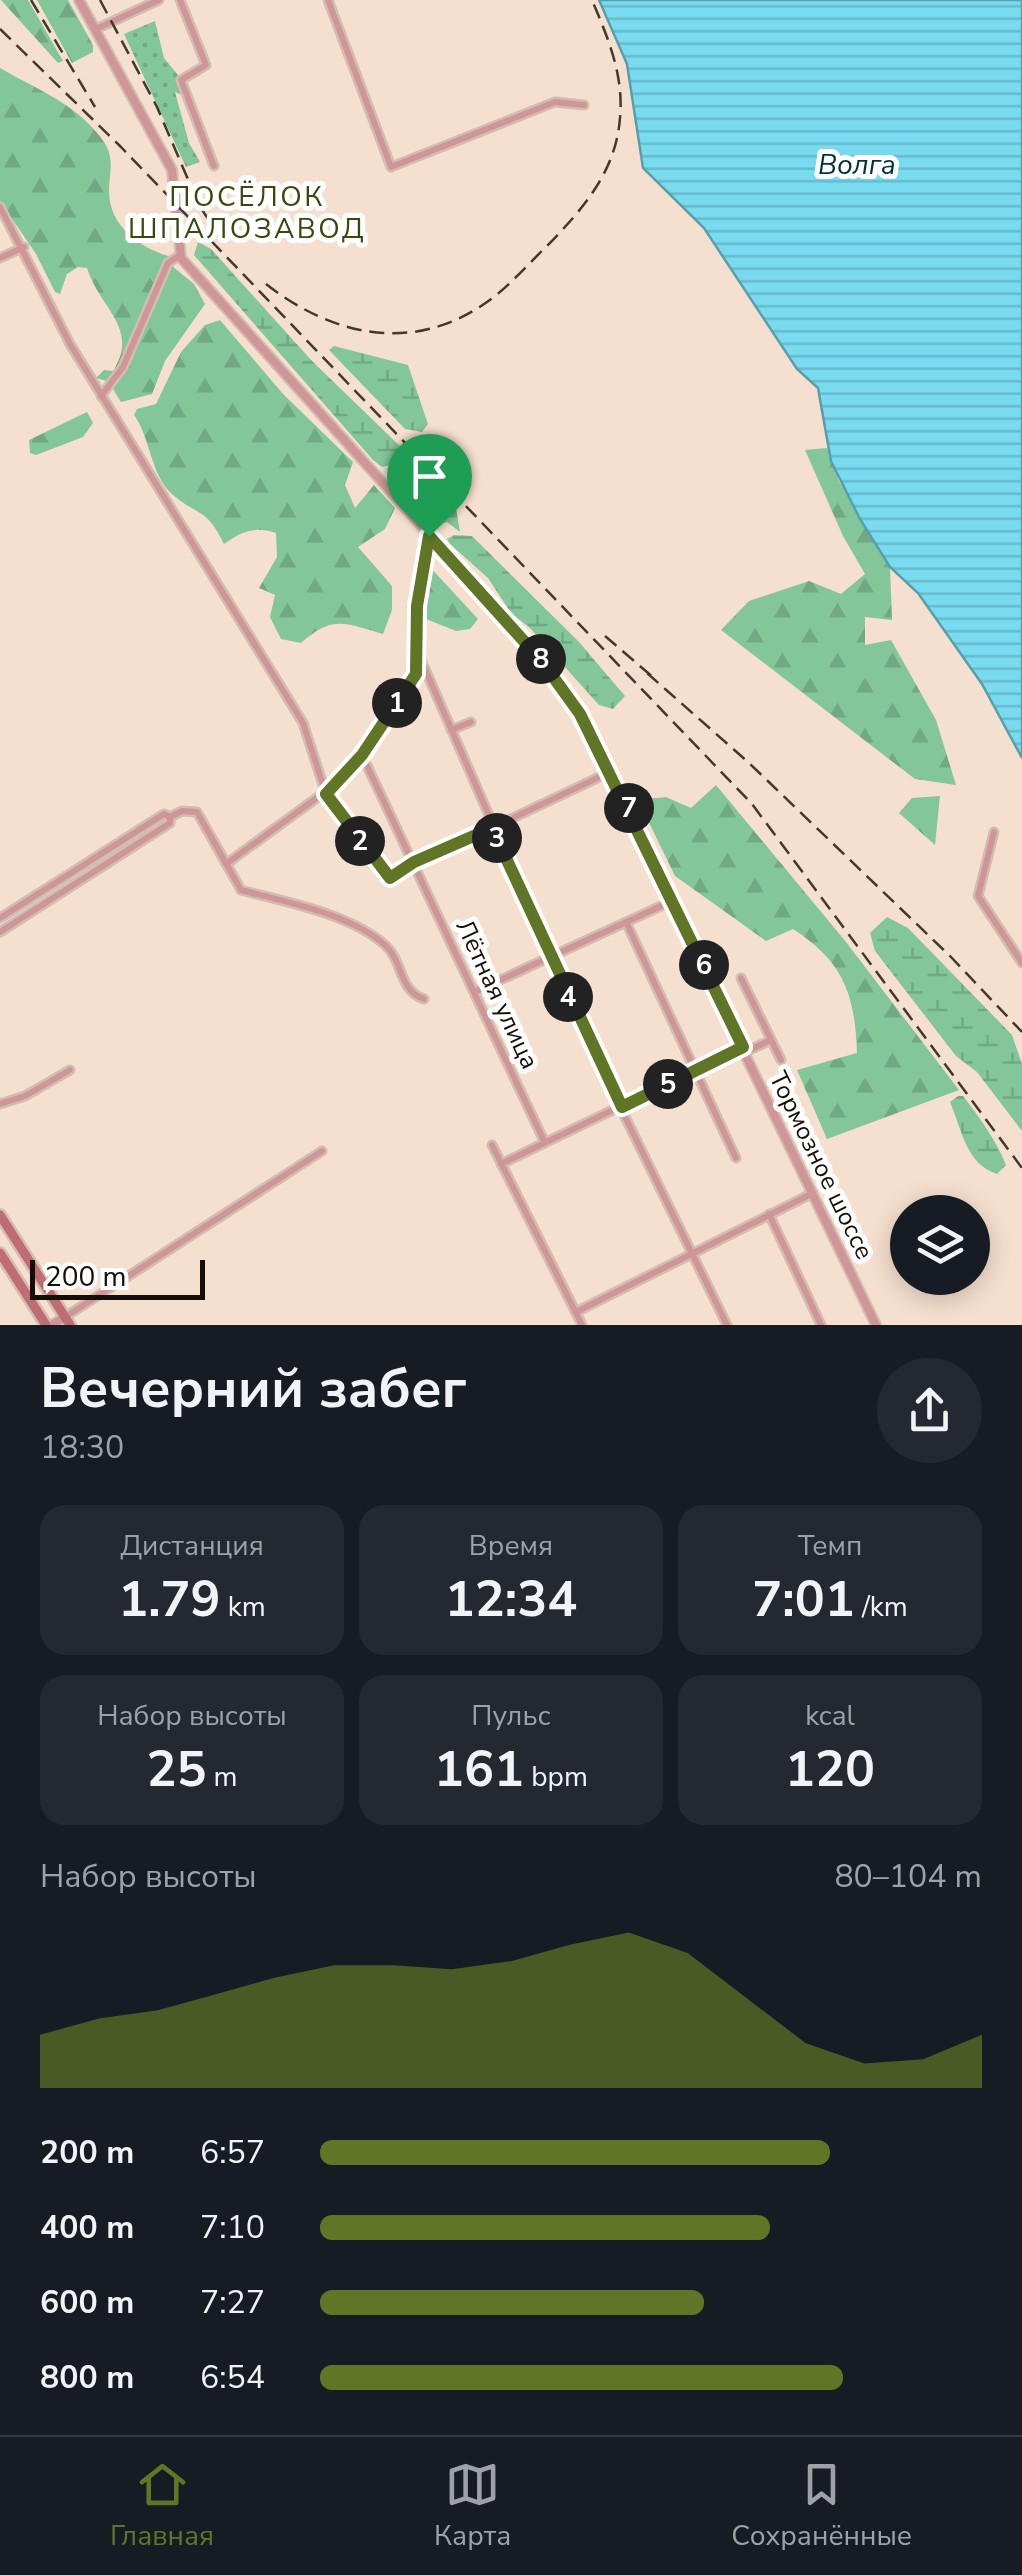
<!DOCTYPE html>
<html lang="ru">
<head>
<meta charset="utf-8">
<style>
  :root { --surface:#171b24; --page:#242831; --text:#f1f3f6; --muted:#9ea1a6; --line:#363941; --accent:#607526 }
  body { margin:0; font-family:"Nunito Sans",sans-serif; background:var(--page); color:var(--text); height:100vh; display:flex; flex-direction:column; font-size:38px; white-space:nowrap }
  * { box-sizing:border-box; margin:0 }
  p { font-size:32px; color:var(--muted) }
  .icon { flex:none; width:55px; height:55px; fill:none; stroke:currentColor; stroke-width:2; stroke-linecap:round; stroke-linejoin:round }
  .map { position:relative; height:1325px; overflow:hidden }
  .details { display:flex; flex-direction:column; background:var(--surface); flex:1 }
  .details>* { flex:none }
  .fabs { position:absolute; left:890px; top:1195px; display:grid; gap:20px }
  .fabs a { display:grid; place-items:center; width:100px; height:100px; border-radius:50%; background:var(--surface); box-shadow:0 5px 25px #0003; font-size:50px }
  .scale { position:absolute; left:30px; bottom:25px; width:175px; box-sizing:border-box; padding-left:10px; border:5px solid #150e08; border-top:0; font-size:28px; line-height:35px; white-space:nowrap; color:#150e08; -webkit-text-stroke:8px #fff; paint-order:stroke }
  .pin { position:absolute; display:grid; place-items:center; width:85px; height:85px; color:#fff; margin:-102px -42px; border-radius:50% 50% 50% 0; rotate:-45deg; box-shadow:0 0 10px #0007 }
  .pin .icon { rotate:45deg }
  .km { position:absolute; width:50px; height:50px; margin:-25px; border-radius:50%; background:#222; color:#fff; font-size:28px; line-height:50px; text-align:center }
  .round { display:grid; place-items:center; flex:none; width:105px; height:105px; border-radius:52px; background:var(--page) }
  .overview { display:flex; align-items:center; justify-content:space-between; height:170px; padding:0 40px }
  h1 { font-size:55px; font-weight:700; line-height:75px }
  .stats { display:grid; grid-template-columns:repeat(3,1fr); gap:15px; height:170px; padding:10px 40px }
  .stats div { display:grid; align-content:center; border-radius:25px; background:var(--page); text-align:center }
  .stats b { font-size:50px; font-weight:700 }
  .stats small { font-size:28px; font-weight:400 }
  .stats p { font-size:28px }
  .chart { height:280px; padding:20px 40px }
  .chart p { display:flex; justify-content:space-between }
  .chart svg { width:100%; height:180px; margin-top:10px; fill:var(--accent); opacity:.7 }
  ul { padding:0 40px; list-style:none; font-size:32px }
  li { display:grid; grid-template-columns:160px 120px 1fr; align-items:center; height:75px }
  li i { height:25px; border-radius:12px; background:var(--accent) }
  .dock { display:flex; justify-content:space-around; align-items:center; height:140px; border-top:2px solid var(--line); background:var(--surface); font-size:28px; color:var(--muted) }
  .dock a { display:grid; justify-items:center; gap:5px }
  .dock .current { color:var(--accent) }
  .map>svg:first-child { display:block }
  .grass { fill:url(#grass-dots) }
  .forest { fill:url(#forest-firs) }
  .wetland { fill:url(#wetland-marsh) }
  .water { fill:url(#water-rules); stroke:#5a9eaa; stroke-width:2.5 }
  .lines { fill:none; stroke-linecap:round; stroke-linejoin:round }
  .minor-casing { stroke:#d1beae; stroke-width:11 }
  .tertiary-casing { stroke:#d1beae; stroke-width:12 }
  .secondary-casing { stroke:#d1beae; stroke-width:14 }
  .minor { stroke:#cf9598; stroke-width:6 }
  .tertiary { stroke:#cf9598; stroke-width:8 }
  .secondary { stroke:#c06c74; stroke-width:9 }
  .rail { stroke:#423830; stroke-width:2.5; stroke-dasharray:15 8; stroke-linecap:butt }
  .route-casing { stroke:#fff; stroke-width:20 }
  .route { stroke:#607526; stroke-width:12 }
  .labels { text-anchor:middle; stroke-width:10; stroke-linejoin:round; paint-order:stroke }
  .street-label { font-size:25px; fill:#150e08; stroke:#fff }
  .water-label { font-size:28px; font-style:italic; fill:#00323b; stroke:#fff }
  .neighbourhood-label { font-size:28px; letter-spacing:2.5px; fill:#394710; stroke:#fff }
</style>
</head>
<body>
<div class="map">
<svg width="1022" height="1325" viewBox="0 0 1022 1325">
  <defs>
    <pattern id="grass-dots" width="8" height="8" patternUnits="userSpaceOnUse" patternTransform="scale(2.5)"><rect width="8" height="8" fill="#83c699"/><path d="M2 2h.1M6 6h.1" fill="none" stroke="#70a982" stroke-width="1.8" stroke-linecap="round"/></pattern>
    <pattern id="forest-firs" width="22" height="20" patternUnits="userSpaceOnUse" patternTransform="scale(2.5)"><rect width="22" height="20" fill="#83c699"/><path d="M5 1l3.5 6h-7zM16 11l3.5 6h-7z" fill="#70a982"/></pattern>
    <pattern id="wetland-marsh" width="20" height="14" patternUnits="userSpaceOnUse" patternTransform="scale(2.5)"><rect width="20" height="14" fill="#83c699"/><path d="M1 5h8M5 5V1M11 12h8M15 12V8" fill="none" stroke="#70a982"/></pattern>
    <pattern id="water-rules" width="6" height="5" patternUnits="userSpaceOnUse" patternTransform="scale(2.5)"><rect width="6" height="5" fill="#78dbef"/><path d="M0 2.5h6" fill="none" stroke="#67bbcb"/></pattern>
  </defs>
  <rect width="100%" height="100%" fill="#f5dfce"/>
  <path class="grass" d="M155 21 164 58 178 75 185 96 175 92 189 143 200 162 186 167 124 34Z"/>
  <path class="forest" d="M1 0H28L63 61 58 63Z
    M37 0H68L93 45V52L72 63Z
    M0 68C38 90 75 103 102 139 116 158 109 172 109 191 109 226 139 247 168 256L127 354 107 381 96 378 104 370 113 371C140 328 100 309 87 268L78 267 67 274 60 294 55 292 36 254 0 201Z
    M172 266 194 284 205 304 165 361 152 394 121 402 113 389 127 369Z
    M220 320 283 394 353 462 345 485 355 508 374 485 395 508 385 529 358 547 392 586V610L383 634C344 623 333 615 301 643L281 639 270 617 275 595 259 588 277 557 276 533C254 526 242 531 224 544 206 507 199 517 173 495 150 475 151 438 134 415L137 409 156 404 181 352 205 325Z
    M87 412 93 423 83 437 36 455 30 453 29 440Z
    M827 448 839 481 890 567 892 620 865 617V645L891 640 936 720 956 785 915 779 721 630 749 601 809 581 841 594 865 574 843 536 805 450Z
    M412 463 456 508 460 532 447 522 432 526 437 510 422 496 413 494 403 474Z
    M429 566 478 619 470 629 456 631 426 619Z
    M716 785 846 942 959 1090 827 1139 797 1070 857 1053C855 995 844 962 793 929L766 941 675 876 638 800 666 797 691 808Z
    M940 796 935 845 899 813 912 798Z"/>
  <path class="wetland" d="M198 242 211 249 312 361 406 452 395 464 382 467 373 460 194 255Z
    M334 346 408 365 428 424 422 432 405 429 329 350Z
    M454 535 472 536 579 642 625 696 613 709 599 705 530 628 511 613 488 578 450 544 447 539Z
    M887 917 908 928 1012 1035 1022 1064V1131L977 1072 956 1056 875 951 870 933Z
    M958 1096H963C980 1118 996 1140 1006 1165L997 1174C966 1164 962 1130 950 1102Z"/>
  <path class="water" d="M599 0H1022V758L982 684 918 593 890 567 860 519 831 461 818 388 797 369 704 228 643 168 627 64Z"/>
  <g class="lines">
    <defs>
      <path id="minor" d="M180 0 206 65 181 80 214 166
        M328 0 391 167 555 102 584 105
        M96 29 159 0
        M0 207 70 344 303 723 326 794 388 877 610 772
        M0 258 24 247
        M101 396 123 367 168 263 180 255
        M429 537 417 606 418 653 585 1035 727 1325
        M451 730 471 722
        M362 755 545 1143
        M170 817 182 811 197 812 241 890C285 902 351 914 385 945 404 962 398 990 424 999
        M994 832 978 896 1022 963
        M226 864 340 781 413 681 418 659
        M0 918 164 814 170 817V823L0 932
        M626 922 736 1158
        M741 978 781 1060
        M474 992 672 901
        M745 1052 771 1040
        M0 1104 25 1096 70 1070
        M492 1145 582 1325
        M501 1164 743 1047
        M769 1214 821 1325
        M576 1312 813 1193
        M65 1317 322 1151"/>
      <path id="tertiary" d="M79 0 172 170 181 258 541 659 580 714 876 1325
        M52 1325 65 1317"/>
      <path id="secondary" d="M0 1215 70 1325
        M0 1253 46 1325"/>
    </defs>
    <use href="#minor" class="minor-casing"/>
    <use href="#tertiary" class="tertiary-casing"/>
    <use href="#secondary" class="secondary-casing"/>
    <use href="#minor" class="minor"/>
    <use href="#tertiary" class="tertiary"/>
    <use href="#secondary" class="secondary"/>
    <path class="rail" d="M31 0 95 107
      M100 0 157 107 199 205 219 236
      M0 29 121 147 752 804 1022 1168
      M266 284C331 335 411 354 484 304 507 289 526 266 546 247 582 210 616 172 620 118 624 75 608 38 592 0
      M605 636 655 679
      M647 673 748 762 950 956 1022 1032"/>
  </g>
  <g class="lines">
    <defs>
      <path id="route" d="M429 536 541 660 580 714 743 1047 622 1107 492 828 414 862 390 878 326 794 362 755 416 674 417 606Z"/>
    </defs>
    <use href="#route" class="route-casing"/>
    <use href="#route" class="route"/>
  </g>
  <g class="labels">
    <g class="street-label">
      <text transform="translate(498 994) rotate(65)" y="9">Лётная улица</text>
      <text transform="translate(822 1165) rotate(64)" y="9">Тормозное шоссе</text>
    </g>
    <g class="water-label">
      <text x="857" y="174">Волга</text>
    </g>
    <g class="neighbourhood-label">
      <text x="247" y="206">ПОСЁЛОК<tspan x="247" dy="32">ШПАЛОЗАВОД</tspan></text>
    </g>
  </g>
</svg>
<div class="fabs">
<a><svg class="icon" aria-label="layers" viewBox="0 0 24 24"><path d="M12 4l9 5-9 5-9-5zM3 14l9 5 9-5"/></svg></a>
</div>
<div class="scale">200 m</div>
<div class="pin" style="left:429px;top:536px;background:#1e9e55"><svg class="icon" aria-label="arrive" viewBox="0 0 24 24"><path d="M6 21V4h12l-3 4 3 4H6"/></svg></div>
<b class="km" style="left:397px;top:703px">1</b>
<b class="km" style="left:360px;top:841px">2</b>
<b class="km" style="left:497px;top:838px">3</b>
<b class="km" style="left:568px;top:997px">4</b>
<b class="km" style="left:668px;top:1084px">5</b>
<b class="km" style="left:704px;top:965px">6</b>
<b class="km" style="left:629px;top:808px">7</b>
<b class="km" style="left:541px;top:659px">8</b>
</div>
<section class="details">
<div class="overview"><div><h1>Вечерний забег</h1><p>18:30</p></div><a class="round"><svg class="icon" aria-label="share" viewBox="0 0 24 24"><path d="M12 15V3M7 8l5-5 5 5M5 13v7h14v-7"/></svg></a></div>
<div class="stats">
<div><p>Дистанция</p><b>1.79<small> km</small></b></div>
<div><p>Время</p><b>12:34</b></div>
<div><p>Темп</p><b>7:01<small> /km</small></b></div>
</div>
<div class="stats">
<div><p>Набор высоты</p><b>25<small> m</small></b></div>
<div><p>Пульс</p><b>161<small> bpm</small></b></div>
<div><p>kcal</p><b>120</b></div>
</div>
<div class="chart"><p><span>Набор высоты</span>80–104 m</p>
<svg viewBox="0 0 160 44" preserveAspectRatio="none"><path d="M0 44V31L10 27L20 25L30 21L40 17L50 14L60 14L70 15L80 13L90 9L100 6L110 11L120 22L130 33L140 38L150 37L160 31V44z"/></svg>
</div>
<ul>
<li><b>200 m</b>6:57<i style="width:77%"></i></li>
<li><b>400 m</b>7:10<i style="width:68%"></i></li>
<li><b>600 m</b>7:27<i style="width:58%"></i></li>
<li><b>800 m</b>6:54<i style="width:79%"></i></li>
</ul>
</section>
<nav class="dock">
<a class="current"><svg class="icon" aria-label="home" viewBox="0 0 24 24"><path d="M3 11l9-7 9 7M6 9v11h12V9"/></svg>Главная</a>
<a><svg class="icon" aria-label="map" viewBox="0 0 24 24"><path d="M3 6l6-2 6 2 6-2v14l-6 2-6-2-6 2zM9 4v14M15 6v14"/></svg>Карта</a>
<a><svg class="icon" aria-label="saved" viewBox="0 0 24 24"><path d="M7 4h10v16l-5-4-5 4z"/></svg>Сохранённые</a>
</nav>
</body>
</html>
